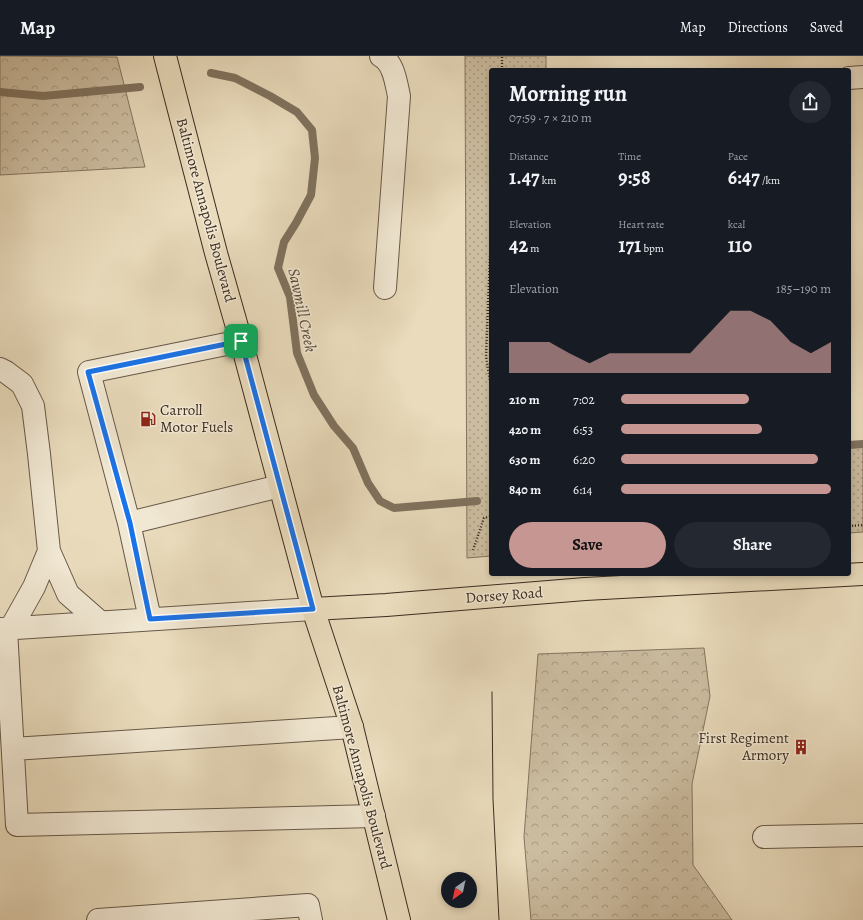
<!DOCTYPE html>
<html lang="en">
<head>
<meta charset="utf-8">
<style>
  :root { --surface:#171b24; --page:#242831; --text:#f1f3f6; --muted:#9ea1a6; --line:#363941; --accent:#c59692 }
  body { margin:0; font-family:Alegreya,serif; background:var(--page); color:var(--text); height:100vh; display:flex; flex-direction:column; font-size:15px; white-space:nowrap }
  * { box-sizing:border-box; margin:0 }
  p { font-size:13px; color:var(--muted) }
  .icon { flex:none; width:22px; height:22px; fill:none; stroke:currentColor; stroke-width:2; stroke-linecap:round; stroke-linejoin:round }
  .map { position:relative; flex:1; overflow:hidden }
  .sheet { position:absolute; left:489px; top:12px; width:362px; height:508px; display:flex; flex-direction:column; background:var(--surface); border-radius:4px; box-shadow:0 2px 6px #0003 }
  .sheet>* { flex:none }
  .needle { width:26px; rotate:213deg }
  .controls { position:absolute; left:441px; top:816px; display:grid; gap:8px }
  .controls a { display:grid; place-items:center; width:36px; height:36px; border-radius:50%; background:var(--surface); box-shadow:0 2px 6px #0003; font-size:20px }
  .pin { position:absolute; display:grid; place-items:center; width:34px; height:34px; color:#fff; margin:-17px; border-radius:8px; box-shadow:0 2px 6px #0006 }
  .round { display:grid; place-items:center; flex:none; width:42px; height:42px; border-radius:21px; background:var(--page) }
  .head { display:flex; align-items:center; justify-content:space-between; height:68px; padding:0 20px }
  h1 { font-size:22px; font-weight:600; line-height:30px }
  .stats { display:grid; grid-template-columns:repeat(3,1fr); gap:6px; height:68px; padding:4px 20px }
  .stats div { display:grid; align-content:center }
  .stats b { font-size:20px; font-weight:600 }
  .stats small { font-size:11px; font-weight:400 }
  .stats p { font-size:11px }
  .chart { height:112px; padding:8px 20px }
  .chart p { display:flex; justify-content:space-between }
  .chart svg { width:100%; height:72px; margin-top:4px; fill:var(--accent); opacity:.7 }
  .primary-button { display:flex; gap:8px; margin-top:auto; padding:8px 20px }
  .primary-button a { flex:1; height:46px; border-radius:24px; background:var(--accent); color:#111; font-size:16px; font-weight:600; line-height:46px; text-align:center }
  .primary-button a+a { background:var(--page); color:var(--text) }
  ul { padding:0 20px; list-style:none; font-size:13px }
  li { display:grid; grid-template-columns:64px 48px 1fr; align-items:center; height:30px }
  li i { height:10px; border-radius:5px; background:var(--accent) }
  header { display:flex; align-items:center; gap:24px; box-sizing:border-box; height:56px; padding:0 20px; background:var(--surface); border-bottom:1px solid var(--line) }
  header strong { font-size:19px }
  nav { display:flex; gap:22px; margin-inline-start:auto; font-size:14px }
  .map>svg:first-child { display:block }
  .forest { fill:url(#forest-crowns); stroke:#847460 }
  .park { fill:url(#park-dots); stroke:#847460 }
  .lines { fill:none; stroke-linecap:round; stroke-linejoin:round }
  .stream { stroke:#80725e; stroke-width:8 }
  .minor-casing { stroke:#675847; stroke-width:24 }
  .major-casing { stroke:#3c2c20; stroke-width:24 }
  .path { stroke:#3c2c20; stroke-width:2.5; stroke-dasharray:1 2; stroke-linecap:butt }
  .minor { stroke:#f1e8d3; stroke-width:22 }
  .major { stroke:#e9dbbc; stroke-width:22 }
  .tram { stroke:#3c2c20; stroke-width:1 }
  .route-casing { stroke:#fff; stroke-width:8 }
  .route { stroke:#1a73e8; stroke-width:5 }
  .labels { text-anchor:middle; stroke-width:3; stroke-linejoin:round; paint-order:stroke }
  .street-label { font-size:15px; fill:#3c2c20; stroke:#f1e8d3 }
  .poi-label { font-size:15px; fill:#3c2c20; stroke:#f1e8d3; text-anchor:start }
  .water-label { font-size:16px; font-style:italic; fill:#58493a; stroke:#f1e8d3 }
</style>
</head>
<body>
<header>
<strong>Map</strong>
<nav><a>Map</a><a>Directions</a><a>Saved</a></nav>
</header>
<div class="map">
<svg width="863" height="864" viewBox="0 0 863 864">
  <defs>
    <pattern id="forest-crowns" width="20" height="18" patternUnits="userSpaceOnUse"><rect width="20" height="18" fill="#ccbda1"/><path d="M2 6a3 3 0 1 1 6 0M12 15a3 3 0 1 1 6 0" fill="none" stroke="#a79a83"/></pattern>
    <pattern id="park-dots" width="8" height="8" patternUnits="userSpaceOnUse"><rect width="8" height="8" fill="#ccbda1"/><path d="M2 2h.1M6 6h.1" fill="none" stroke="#a79a83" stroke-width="1.8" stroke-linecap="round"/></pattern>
  </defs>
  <rect width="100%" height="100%" fill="#e9dbbc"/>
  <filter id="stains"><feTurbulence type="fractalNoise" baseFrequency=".005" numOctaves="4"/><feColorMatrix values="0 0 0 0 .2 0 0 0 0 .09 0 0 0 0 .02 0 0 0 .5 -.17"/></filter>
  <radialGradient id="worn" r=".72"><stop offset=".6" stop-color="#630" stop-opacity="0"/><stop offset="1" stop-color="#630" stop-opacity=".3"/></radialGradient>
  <path class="forest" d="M0 0 117 1 145 111 0 119Z
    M704 592 710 640 692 728 693 809 732 864H531L524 781 538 598Z"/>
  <path class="park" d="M465 0H546V14H491V500L467 502Z
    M863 387V476L849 477V388Z"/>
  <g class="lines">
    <path class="stream" d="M211 17 235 22 270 40 297 56 312 74 315 102 311 139 296 167 284 186 278 212 290 241 297 297 314 339 334 370 353 392 368 427 380 445 394 452 477 445
      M0 36 43 40 140 31
      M849 389 863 388"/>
    <defs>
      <path id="minor" d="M381 0C394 7 396 27 399 40L385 232
        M849 22 863 21
        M0 313 6 316 22 328 33 350 39 398 49 495
        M129 467 280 430
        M150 563 129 467 89 316 241 285
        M11 572 34 531 49 495 68 538 100 566
        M0 573 313 553
        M6 573 17 769 374 760
        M13 693 352 671
        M764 781 863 779
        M98 864 308 849 311 864"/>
      <path id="major" d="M165 0 216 197 245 299 313 553 352 671 399 864
        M313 553 386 549 585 533 863 518"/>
    </defs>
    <use href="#minor" class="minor-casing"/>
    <use href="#major" class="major-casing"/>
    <path class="path" d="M502 14V0
      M491 176 486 300 491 331
      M849 470 863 469
      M473 494 484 462 491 460"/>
    <use href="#minor" class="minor"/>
    <use href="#major" class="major"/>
    <path class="tram" d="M492 636 493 743 499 864"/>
  </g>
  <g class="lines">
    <defs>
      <path id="route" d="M241 285 313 553 150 563 130 467 88 316Z"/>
    </defs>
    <use href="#route" class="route-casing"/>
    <use href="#route" class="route"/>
  </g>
  <defs>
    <symbol id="fuel-bare" viewBox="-9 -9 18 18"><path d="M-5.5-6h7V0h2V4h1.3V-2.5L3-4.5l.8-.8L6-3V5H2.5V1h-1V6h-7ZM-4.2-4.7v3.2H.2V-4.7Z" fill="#8f2418" stroke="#f1e8d3" stroke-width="2.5" paint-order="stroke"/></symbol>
    <symbol id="building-bare" viewBox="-9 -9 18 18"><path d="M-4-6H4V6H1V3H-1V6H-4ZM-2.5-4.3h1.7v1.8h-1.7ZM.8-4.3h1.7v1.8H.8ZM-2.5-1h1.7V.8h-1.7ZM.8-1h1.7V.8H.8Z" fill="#8f2418" stroke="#f1e8d3" stroke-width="2.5" paint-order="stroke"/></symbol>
  </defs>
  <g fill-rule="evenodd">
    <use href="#fuel-bare" x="137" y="352" width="22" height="22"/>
    <use href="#building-bare" x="790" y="680" width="22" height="22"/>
  </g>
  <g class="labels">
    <g class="street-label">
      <text transform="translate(206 154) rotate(75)" y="5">Baltimore Annapolis Boulevard</text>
      <text transform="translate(504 539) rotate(-4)" y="5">Dorsey Road</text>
      <text transform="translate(362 721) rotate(75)" y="5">Baltimore Annapolis Boulevard</text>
    </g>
    <g class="poi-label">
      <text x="160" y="359">Carroll<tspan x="160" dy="17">Motor Fuels</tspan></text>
      <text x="789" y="687" text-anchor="end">First Regiment<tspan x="789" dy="17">Armory</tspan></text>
    </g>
    <g class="water-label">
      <text transform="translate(303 254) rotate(78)" y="6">Sawmill Creek</text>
    </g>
  </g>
  <rect width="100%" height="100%" filter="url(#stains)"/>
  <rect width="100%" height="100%" fill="url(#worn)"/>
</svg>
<div class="controls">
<a><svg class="needle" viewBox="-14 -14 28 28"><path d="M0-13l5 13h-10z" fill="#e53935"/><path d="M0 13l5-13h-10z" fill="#9ea1a6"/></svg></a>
</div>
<div class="pin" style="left:241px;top:285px;background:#1e9e55"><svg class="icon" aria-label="arrive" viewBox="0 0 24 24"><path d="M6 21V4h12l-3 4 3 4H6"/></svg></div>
<section class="sheet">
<div class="head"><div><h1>Morning run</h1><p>07:59 · 7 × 210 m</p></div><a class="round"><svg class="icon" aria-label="share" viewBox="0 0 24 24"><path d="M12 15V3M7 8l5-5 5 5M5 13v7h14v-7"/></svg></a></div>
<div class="stats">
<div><p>Distance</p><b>1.47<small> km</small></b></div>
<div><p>Time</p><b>9:58</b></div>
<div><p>Pace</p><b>6:47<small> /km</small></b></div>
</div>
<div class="stats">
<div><p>Elevation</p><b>42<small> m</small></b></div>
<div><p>Heart rate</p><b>171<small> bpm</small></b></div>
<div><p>kcal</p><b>110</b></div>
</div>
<div class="chart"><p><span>Elevation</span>185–190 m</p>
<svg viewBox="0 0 160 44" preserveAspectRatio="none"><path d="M0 44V25L10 25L20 25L30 32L40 38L50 32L60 32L70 32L80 32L90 32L100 19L110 6L120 6L130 12L140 25L150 32L160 25V44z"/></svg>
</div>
<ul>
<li><b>210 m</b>7:02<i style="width:61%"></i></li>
<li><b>420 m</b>6:53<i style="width:67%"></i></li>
<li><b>630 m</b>6:20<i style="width:94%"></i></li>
<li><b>840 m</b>6:14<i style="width:100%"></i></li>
</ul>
<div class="primary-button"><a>Save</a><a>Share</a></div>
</section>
</div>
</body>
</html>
